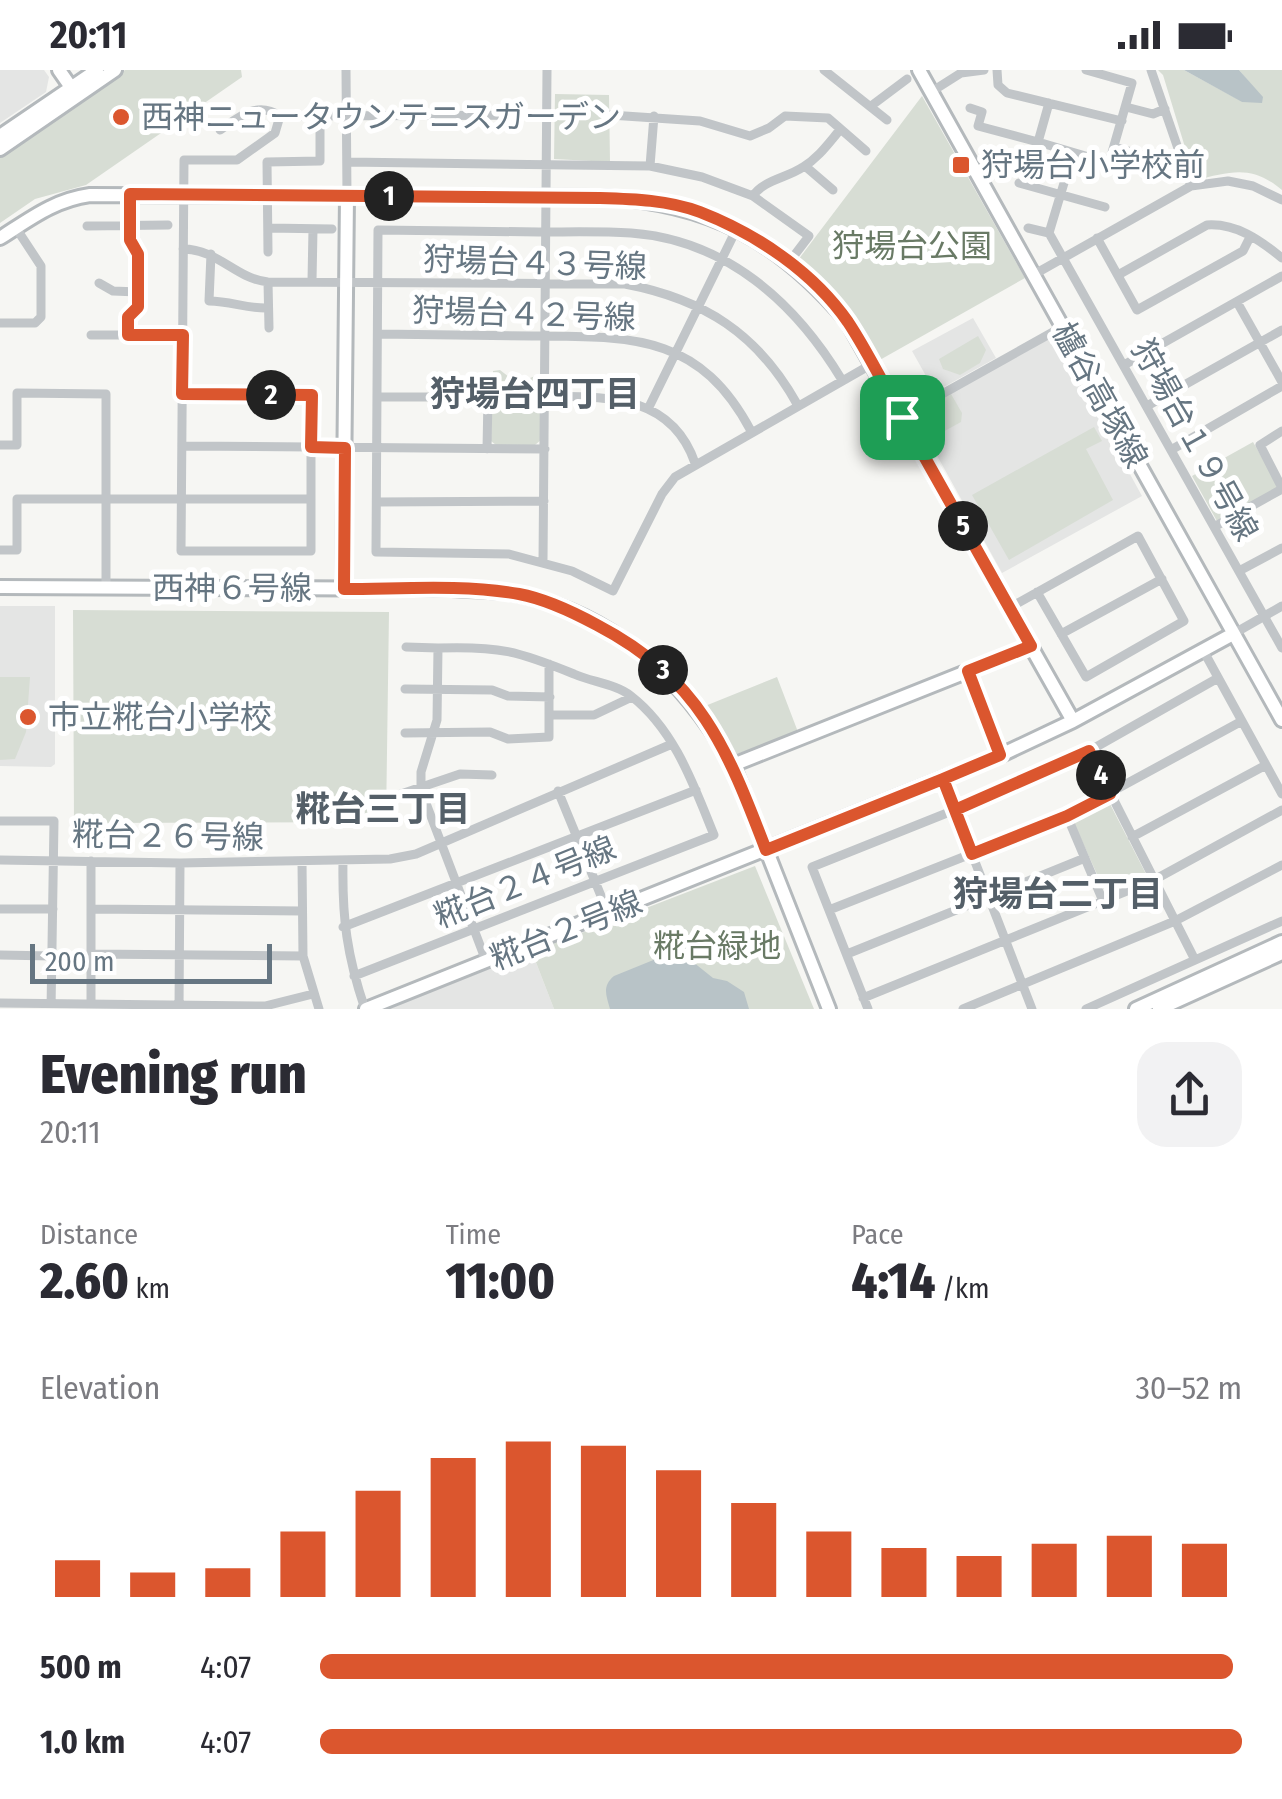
<!DOCTYPE html>
<html lang="en">
<head>
<meta charset="utf-8">
<style>
  :root { --surface:#fff; --page:#f2f2f3; --text:#2b2b33; --muted:#7c7c81; --accent:#db562e }
  body { margin:0; font-family:"Fira Sans Condensed","Noto Sans JP",sans-serif; background:var(--page); color:var(--text); height:100vh; display:flex; flex-direction:column; font-size:38px; white-space:nowrap }
  * { box-sizing:border-box; margin:0 }
  p { font-size:32px; color:var(--muted) }
  .icon { flex:none; width:55px; height:55px; fill:none; stroke:currentColor; stroke-width:2; stroke-linecap:round; stroke-linejoin:round }
  .map { position:relative; height:939px; overflow:hidden }
  .side { display:flex; flex-direction:column; background:var(--surface); flex:1 }
  .side>* { flex:none }
  .scale { position:absolute; left:30px; bottom:25px; width:242px; box-sizing:border-box; padding-left:10px; border:5px solid #667682; border-top:0; font-size:28px; line-height:35px; white-space:nowrap; color:#667682; -webkit-text-stroke:8px #fff; paint-order:stroke }
  .pin { position:absolute; display:grid; place-items:center; width:85px; height:85px; color:#fff; margin:-42px; border-radius:20px; box-shadow:0 5px 15px #0006 }
  .km { position:absolute; width:50px; height:50px; margin:-25px; border-radius:50%; background:#222; color:#fff; font-size:28px; line-height:50px; text-align:center }
  .round { display:grid; place-items:center; flex:none; width:105px; height:105px; border-radius:30px; background:var(--page) }
  .head { display:flex; align-items:center; justify-content:space-between; height:170px; padding:0 40px }
  h1 { font-size:55px; font-weight:800; line-height:75px }
  .figures { display:grid; grid-template-columns:repeat(3,1fr); gap:15px; height:170px; padding:10px 40px }
  .figures div { display:grid; align-content:center }
  .figures b { font-size:50px; font-weight:800 }
  .figures small { font-size:28px; font-weight:400 }
  .figures p { font-size:28px }
  .chart { height:280px; padding:20px 40px }
  .chart p { display:flex; justify-content:space-between }
  .chart svg { width:100%; height:180px; margin-top:10px; stroke:var(--accent); stroke-width:6 }
  ul { padding:0 40px; list-style:none; font-size:32px }
  li { display:grid; grid-template-columns:160px 120px 1fr; align-items:center; height:75px }
  li i { height:25px; border-radius:12px; background:var(--accent) }
  .status { display:flex; justify-content:space-between; align-items:center; height:70px; padding:0 50px; background:var(--surface); direction:ltr }
  .status svg { height:28px; fill:currentColor }
  .map>svg:first-child { display:block }
  .built { fill:#e4e5e4 }
  .green { fill:#d7ddd4 }
  .water { fill:#b8c3c7 }
  .lines { fill:none; stroke-linecap:round; stroke-linejoin:round }
  .secondary-casing { stroke:#b4b9bc; stroke-width:18 }
  .street { stroke:#c1c5c8; stroke-width:9 }
  .secondary { stroke:#fff; stroke-width:12 }
  .route-casing { stroke:#fff; stroke-width:20 }
  .route { stroke:#db562e; stroke-width:12 }
  .poi-dot { fill:#db562e; stroke:#fff; stroke-width:4 }
  .labels { text-anchor:middle; stroke-width:10; stroke-linejoin:round; paint-order:stroke }
  .poi-label { font-size:32px; fill:#667682; stroke:#fff; text-anchor:start }
  .park-label { font-size:32px; fill:#697a65; stroke:#fff }
  .street-label { font-size:32px; fill:#667682; stroke:#fff }
  .neighbourhood-label { font-size:35px; font-weight:bold; fill:#545f68; stroke:#fff }
</style>
</head>
<body>
<div class="status"><b>20:11</b><svg viewBox="0 0 49 12"><path d="M0 12V9h3v3zM5 12V6h3v6zM10 12V3h3v9zM15 12V0h3v12zM26 1h20v11H26zM47 4h2v5h-2z"/></svg></div>
<div class="map">
<svg width="1282" height="939" viewBox="0 0 1282 939">
  <rect width="100%" height="100%" fill="#f6f6f3"/>
  <path class="built" d="M0 0H44L49 7 46 22 0 53Z
    M973 248 996 288 935 322 912 281Z
    M1054 266 1142 426 1002 503 914 344Z
    M0 536H55V694L51 697 0 696Z
    M532 882 554 939H387Z"/>
  <path class="green" d="M241 0 242 7 86 115 35 129 0 153V86L125 0Z
    M1158 0H1184L1243 32 1260 25 1239 0H1282V120C1251 94 1231 102 1195 110L1163 5Z
    M555 24 609 25 610 92 554 89Z
    M922 26 1025 208 878 291 848 239 798 190Z
    M978 266 986 280 980 293 960 305 943 299 939 289Z
    M500 300 517 313 543 303 542 369 535 375H496L491 371 493 301Z
    M951 324 962 343 961 352 930 369 916 345Z
    M1094 357 1102 371 1086 379 1113 430 1009 490 972 425Z
    M1253 372 1280 419 1218 453 1192 406Z
    M73 540 389 542 386 752 74 753Z
    M0 607H30L26 662 15 689 0 690Z
    M777 607 798 662 737 684 705 636Z
    M1105 730 1109 732 1146 804 1145 808 1110 823 1105 822 1073 751 1074 745Z
    M755 796 814 939H554L532 882Z"/>
  <path class="water" d="M1184 0H1239L1263 27 1262 33 1242 32Z
    M678 880 713 908 727 911 744 922 749 939H610C606 925 602 916 614 906Z"/>
  <g class="lines">
    <defs>
      <path id="secondary" d="M59 0 75 23
        M919 0 1282 650
        M0 66 97 0
        M0 79 115 0
        M0 168C30 149 54 130 90 125L600 127C710 133 777 169 847 251L1073 651
        M0 517 452 519C474 521 500 520 522 525 619 547 685 611 733 695L829 939
        M343 519 347 126
        M733 695 1031 576
        M366 939 1001 685 1073 651 1233 564
        M1136 939 1282 872
        M1159 939 1282 883"/>
    </defs>
    <use href="#secondary" class="secondary-casing"/>
    <path class="street" d="M346 0 347 126
      M824 0 887 50
      M997 0 998 15 1007 23 1122 51
      M1151 0 1191 116
      M931 22 961 3 984 0
      M1049 33 1038 72 1109 93 1132 13 1086 0
      M871 36 907 9
      M1126 37 1153 44 1165 39
      M970 38 982 42 978 56 1038 72
      M610 45 700 51 750 66 769 58 785 46 828 48 866 81
      M220 60C240 46 257 31 280 46
      M1114 77 1143 85
      M1073 83 1049 163 1282 578
      M347 92 650 96 702 107 753 126 809 166 790 191
      M650 96 654 46
      M805 96 833 120
      M1019 113 1105 137
      M753 126C763 110 787 108 803 97 818 88 828 74 839 61
      M87 156 168 155
      M268 158 332 159
      M1028 158 1049 163
      M1097 168 1137 240 1243 181 1249 169
      M183 179C218 179 236 209 268 212L625 214C704 229 758 264 797 334
      M268 182 267 92 320 91V46
      M211 184 209 231C231 231 247 239 268 238
      M1033 205 1191 116 1228 111 1253 116 1282 130
      M1118 205 1207 155C1236 153 1260 170 1282 188
      M312 211 313 159
      M268 212 269 258
      M99 213 113 221 138 222
      M1237 232 1282 312
      M0 253H35L41 247V196L16 158
      M378 264C430 265 481 265 533 266 631 267 699 263 751 361
      M91 265H183
      M128 265 129 247 138 237V183L130 170V124
      M1124 295 1282 206
      M842 310C795 232 726 170 631 163 600 161 569 162 539 162 485 161 432 161 378 160L376 482 509 484 572 501 613 521 662 424 675 407 872 294
      M183 324 311 325V481H181L184 90H237L275 63 280 46 547 45
      M545 326C607 327 671 324 695 393
      M378 327H488L487 379
      M1147 336 1282 260
      M648 339 736 160
      M901 347 1062 257
      M1282 361 1260 375 1282 418
      M0 375H17V323L106 324V517
      M182 376 545 379
      M1171 380 1282 316
      M377 432 544 431
      M1214 457 1282 419
      M0 480H17V429H311
      M543 492 547 0
      M1239 501 1282 478
      M1009 538 1138 466 1184 551 1086 607 1037 522
      M1061 564 1162 509
      M1233 564 1282 536
      M406 577 438 578
      M1203 580 1282 724
      M968 601 1000 685
      M405 619 492 620 508 626 550 627
      M550 645H594L632 627
      M405 663 490 662 508 669 549 667V594
      M1089 681 1195 890
      M943 709 1032 939
      M558 721 608 843
      M401 724 460 704 492 705
      M1067 746 1103 831
      M0 751H54L51 939
      M1132 767 1266 695
      M0 790 180 793 390 789 416 784 672 674
      M302 792 303 886 319 939
      M343 792C342 848 347 886 365 939
      M0 839H53
      M91 839 301 841
      M829 840 1067 746 1242 651
      M343 857 696 720
      M91 884 303 886
      M847 884 1085 788
      M0 885 52 886
      M354 906 714 765C694 716 675 660 631 626 616 614 592 612 574 604 518 581 499 576 438 578L437 650 421 702V720L486 891
      M863 928 1154 810 1282 740
      M0 933 265 936 313 924
      M91 933V791
      M179 939 180 793
      M868 939 812 797 1022 713 1089 681 1218 608
      M963 939 1175 851 1282 795
      M1086 939 1282 851"/>
    <use href="#secondary" class="secondary"/>
  </g>
  <g class="lines">
    <defs>
      <path id="route" d="M902 347C884 316 868 282 848 252 813 202 757 164 700 142 668 130 634 129 600 128L130 124V170L138 184V237L128 247V265H183L182 324 312 325 311 377 345 378 344 519C401 519 462 514 519 524 546 529 573 542 597 555 700 609 727 678 766 780L943 709 955 740 1089 681 1110 724 1067 746 972 784 943 709 1000 685 968 601 1031 576 902 347"/>
    </defs>
    <use href="#route" class="route-casing"/>
    <use href="#route" class="route"/>
  </g>
  <g class="poi-dot">
    <circle cx="121" cy="47" r="10"/>
    <rect x="951" y="85" width="20" height="20" rx="5"/>
    <circle cx="28" cy="647" r="10"/>
  </g>
  <g class="labels">
    <g class="poi-label">
      <text x="141" y="58">西神ニュータウンテニスガーデン</text>
      <text x="981" y="106">狩場台小学校前</text>
      <text x="48" y="658">市立糀台小学校</text>
    </g>
    <g class="park-label">
      <text x="912" y="187">狩場台公園</text>
      <text x="717" y="887">糀台緑地</text>
    </g>
    <g class="street-label">
      <text transform="translate(535 193) rotate(2)" y="11">狩場台４３号線</text>
      <text transform="translate(524 244) rotate(2)" y="11">狩場台４２号線</text>
      <text transform="translate(1100 325) rotate(61)" y="11">櫨谷高塚線</text>
      <text transform="translate(1195 370) rotate(61)" y="11">狩場台１９号線</text>
      <text x="232" y="529">西神６号線</text>
      <text transform="translate(168 766) rotate(1)" y="11">糀台２６号線</text>
      <text transform="translate(525 812) rotate(-22)" y="11">糀台２４号線</text>
      <text transform="translate(566 860) rotate(-22)" y="11">糀台２号線</text>
    </g>
    <g class="neighbourhood-label">
      <text x="535" y="336">狩場台四丁目</text>
      <text x="383" y="751">糀台三丁目</text>
      <text x="1058" y="836">狩場台二丁目</text>
    </g>
  </g>
</svg>
<div class="scale">200 m</div>
<div class="pin" style="left:902px;top:347px;background:#1e9e55"><svg class="icon" aria-label="arrive" viewBox="0 0 24 24"><path d="M6 21V4h12l-3 4 3 4H6"/></svg></div>
<b class="km" style="left:389px;top:126px">1</b>
<b class="km" style="left:271px;top:325px">2</b>
<b class="km" style="left:663px;top:600px">3</b>
<b class="km" style="left:1101px;top:705px">4</b>
<b class="km" style="left:963px;top:456px">5</b>
</div>
<section class="side">
<div class="head"><div><h1>Evening run</h1><p>20:11</p></div><a class="round"><svg class="icon" aria-label="share" viewBox="0 0 24 24"><path d="M12 15V3M7 8l5-5 5 5M5 13v7h14v-7"/></svg></a></div>
<div class="figures">
<div><p>Distance</p><b>2.60<small> km</small></b></div>
<div><p>Time</p><b>11:00</b></div>
<div><p>Pace</p><b>4:14<small> /km</small></b></div>
</div>
<div class="chart"><p><span>Elevation</span>30–52 m</p>
<svg viewBox="0 0 160 44" preserveAspectRatio="none"><path d="M5 44V35M15 44V38M25 44V37M35 44V28M45 44V18M55 44V10M65 44V6M75 44V7M85 44V13M95 44V21M105 44V28M115 44V32M125 44V34M135 44V31M145 44V29M155 44V31"/></svg>
</div>
<ul>
<li><b>500 m</b>4:07<i style="width:99%"></i></li>
<li><b>1.0 km</b>4:07<i style="width:100%"></i></li>
</ul>
</section>
</body>
</html>
